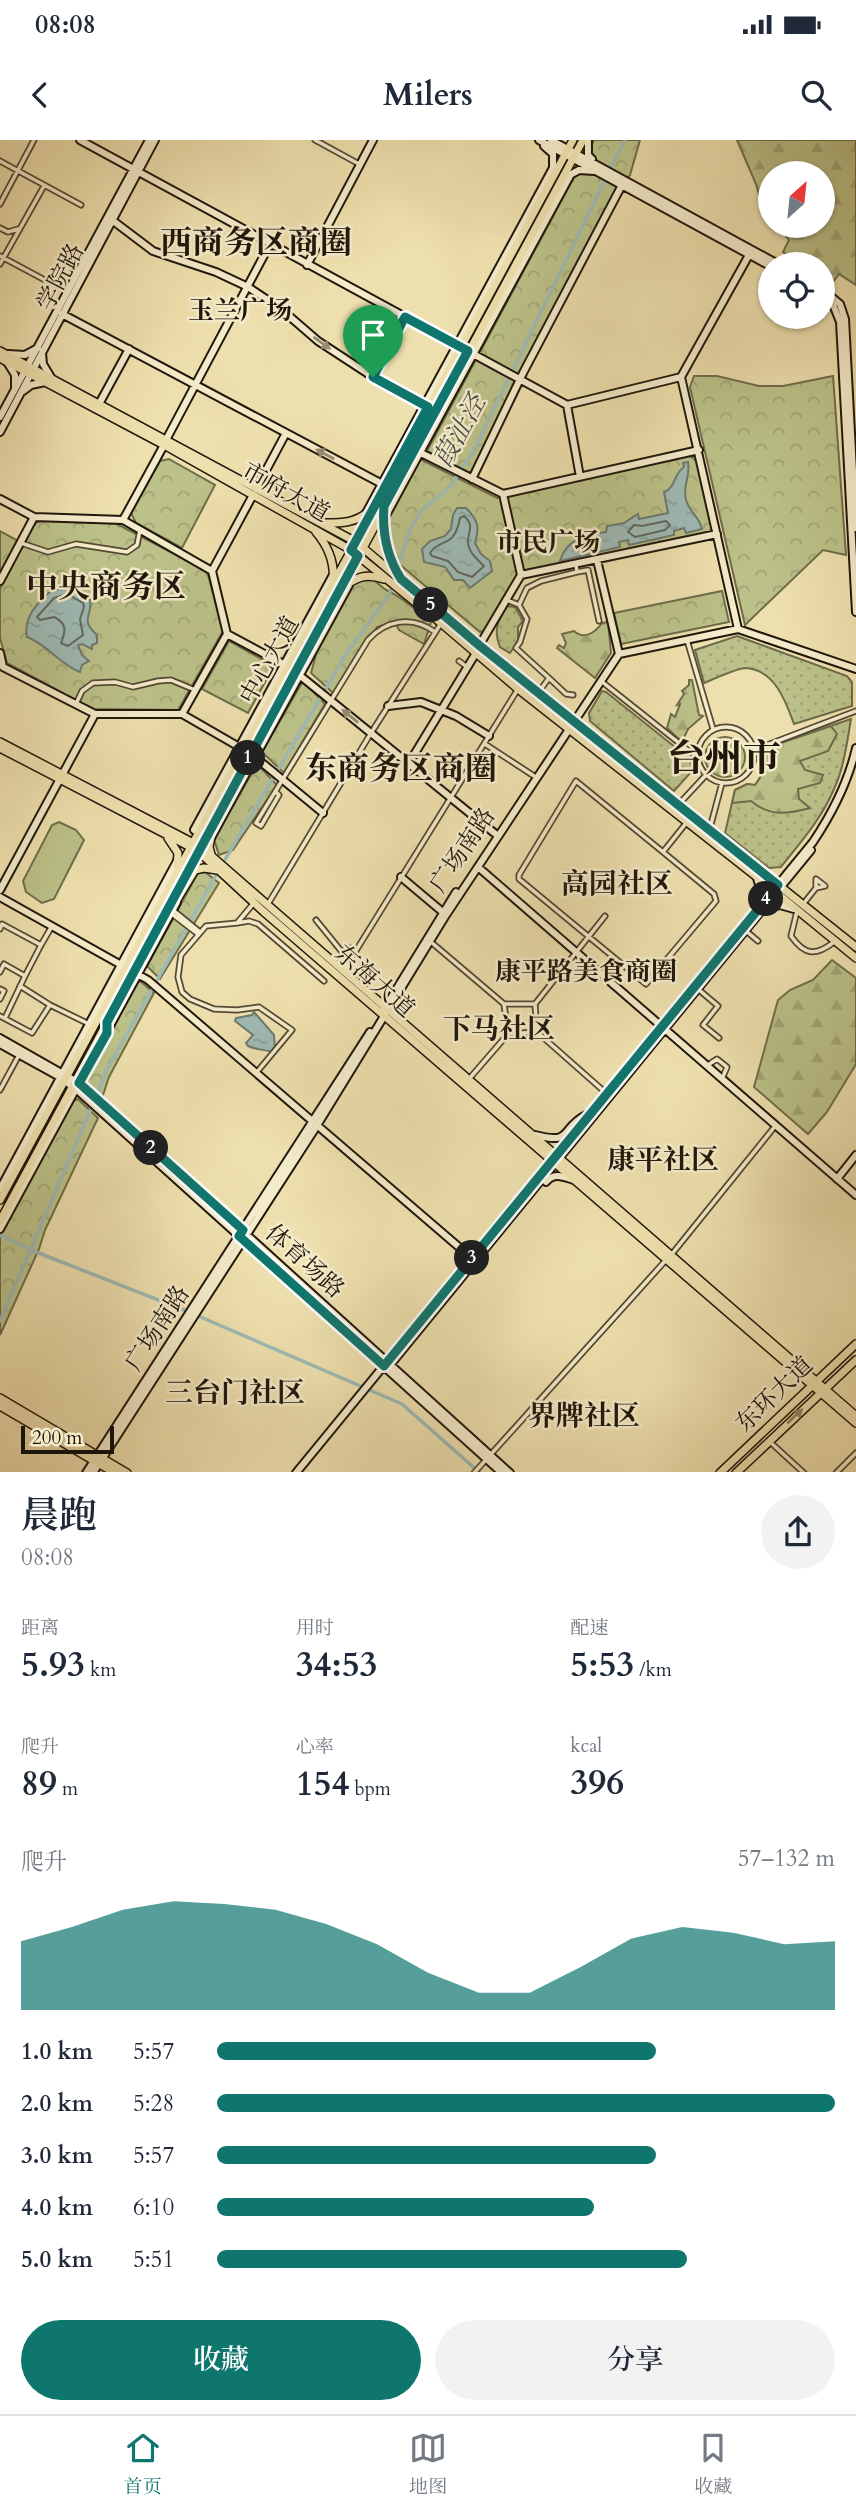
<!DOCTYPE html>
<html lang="zh">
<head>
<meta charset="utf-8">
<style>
  :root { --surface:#fff; --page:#f2f2f3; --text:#1f2937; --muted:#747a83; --line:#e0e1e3; --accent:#0f766e }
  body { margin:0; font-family:Cardo,"Noto Serif SC",serif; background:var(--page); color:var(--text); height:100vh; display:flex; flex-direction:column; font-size:26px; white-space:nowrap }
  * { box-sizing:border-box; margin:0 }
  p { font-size:23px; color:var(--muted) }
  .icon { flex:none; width:38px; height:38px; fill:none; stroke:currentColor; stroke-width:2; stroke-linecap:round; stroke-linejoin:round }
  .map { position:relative; height:1332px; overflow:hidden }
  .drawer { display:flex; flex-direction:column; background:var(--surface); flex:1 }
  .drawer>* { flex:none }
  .needle { width:46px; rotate:27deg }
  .tools { position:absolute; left:758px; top:21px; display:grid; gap:14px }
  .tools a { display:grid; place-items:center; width:77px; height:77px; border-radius:50%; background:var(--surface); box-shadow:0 2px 5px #0004; font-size:35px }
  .scale { position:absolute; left:21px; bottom:18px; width:93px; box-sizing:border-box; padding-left:7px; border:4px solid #20170b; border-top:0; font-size:19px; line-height:24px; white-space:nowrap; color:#20170b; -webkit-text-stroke:5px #f4ebca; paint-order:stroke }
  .pin { position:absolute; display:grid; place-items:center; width:60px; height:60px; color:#fff; margin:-72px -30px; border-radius:50% 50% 50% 0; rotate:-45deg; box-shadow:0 0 7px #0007 }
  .pin .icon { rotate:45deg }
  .km { position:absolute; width:35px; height:35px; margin:-18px; border-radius:50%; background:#222; color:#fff; font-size:19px; line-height:35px; text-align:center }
  .round { display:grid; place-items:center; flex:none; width:74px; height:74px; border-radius:37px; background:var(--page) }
  .headline { display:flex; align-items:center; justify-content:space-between; height:119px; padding:0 21px }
  h1 { font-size:38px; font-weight:600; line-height:52px }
  .stats { display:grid; grid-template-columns:repeat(3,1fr); gap:10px; height:119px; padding:7px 21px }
  .stats div { display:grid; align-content:center }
  .stats b { font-size:35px; font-weight:600 }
  .stats small { font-size:19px; font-weight:400 }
  .stats p { font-size:19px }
  .chart { height:196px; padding:14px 21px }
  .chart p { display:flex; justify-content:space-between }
  .chart svg { width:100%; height:126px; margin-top:7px; fill:var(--accent); opacity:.7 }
  .cta { display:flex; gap:14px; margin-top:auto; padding:14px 21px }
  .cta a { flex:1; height:80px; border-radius:42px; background:var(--accent); color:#fff; font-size:28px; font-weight:600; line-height:80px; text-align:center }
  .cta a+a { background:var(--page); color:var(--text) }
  ul { padding:0 21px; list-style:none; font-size:23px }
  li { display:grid; grid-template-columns:112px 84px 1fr; align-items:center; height:52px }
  li i { height:18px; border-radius:9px; background:var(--accent) }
  .status { display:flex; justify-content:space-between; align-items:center; height:49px; padding:0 35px; background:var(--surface); direction:ltr }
  .status svg { height:19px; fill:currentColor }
  header { display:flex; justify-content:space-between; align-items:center; height:91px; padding:0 21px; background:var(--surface); font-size:32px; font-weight:600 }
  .tab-bar { display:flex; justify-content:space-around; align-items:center; height:98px; border-top:2px solid var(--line); background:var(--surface); font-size:19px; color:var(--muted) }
  .tab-bar a { display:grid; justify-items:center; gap:4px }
  .tab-bar .current { color:var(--accent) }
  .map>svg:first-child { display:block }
  .grass { fill:url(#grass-dots); stroke:#6e6c4a; stroke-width:2 }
  .forest { fill:url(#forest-firs); stroke:#6e6c4a; stroke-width:2 }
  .park { fill:url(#park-crowns); stroke:#6e6c4a; stroke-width:2 }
  .pitch { fill:#bbc188; stroke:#6e6c4a; stroke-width:2 }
  .water { fill:url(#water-ripples); stroke:#6c7971; stroke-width:2 }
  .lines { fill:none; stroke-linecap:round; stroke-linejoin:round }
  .shore { stroke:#5f6860; stroke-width:2 }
  .canal { stroke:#9ebab5; stroke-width:3.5 }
  .street-casing { stroke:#544934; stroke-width:7 }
  .secondary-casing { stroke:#20170b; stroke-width:10 }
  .primary-casing { stroke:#20170b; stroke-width:10 }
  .street { stroke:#f4ebca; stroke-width:3.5 }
  .secondary { stroke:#f4ebca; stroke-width:6 }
  .primary { stroke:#eee0ae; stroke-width:7 }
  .oneway { fill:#958c74 }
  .oneway2 { fill:#918665 }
  .route-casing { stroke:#fff; stroke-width:14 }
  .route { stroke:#0f766e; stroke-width:9 }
  .labels { text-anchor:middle; stroke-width:5; stroke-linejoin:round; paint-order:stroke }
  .street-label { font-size:24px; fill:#20170b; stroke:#f4ebca }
  .neighbourhood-label { font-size:26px; font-weight:bold; fill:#20170b; stroke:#f4ebca }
  .water-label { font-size:26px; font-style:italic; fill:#4c5046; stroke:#f4ebca }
  .quarter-label { font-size:28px; font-weight:bold; fill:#20170b; stroke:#f4ebca }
  .district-label { font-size:32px; font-weight:bold; fill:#20170b; stroke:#f4ebca }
  .town-label { font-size:38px; font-weight:bold; fill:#20170b; stroke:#f4ebca }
</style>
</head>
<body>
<div class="status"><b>08:08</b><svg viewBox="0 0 49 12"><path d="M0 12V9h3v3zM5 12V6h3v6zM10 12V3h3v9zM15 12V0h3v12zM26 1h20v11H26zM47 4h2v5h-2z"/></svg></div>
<header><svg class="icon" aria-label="back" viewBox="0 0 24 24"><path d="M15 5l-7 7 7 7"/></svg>Milers<svg class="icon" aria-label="search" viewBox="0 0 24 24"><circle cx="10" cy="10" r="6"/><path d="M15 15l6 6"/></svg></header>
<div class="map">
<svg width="856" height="1333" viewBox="0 0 856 1333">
  <defs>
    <pattern id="grass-dots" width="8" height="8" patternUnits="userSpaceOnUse" patternTransform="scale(1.75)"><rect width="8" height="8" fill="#bbc188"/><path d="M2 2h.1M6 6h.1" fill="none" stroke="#a0a574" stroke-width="1.8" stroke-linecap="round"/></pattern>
    <pattern id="forest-firs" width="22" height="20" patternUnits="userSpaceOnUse" patternTransform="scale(1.75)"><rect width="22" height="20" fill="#bbc188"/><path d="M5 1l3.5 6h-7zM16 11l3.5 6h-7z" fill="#a0a574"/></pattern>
    <pattern id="park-crowns" width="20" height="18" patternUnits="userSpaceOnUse" patternTransform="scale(1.75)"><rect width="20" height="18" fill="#bbc188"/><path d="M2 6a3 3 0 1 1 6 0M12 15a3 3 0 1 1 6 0" fill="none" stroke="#a0a574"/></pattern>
    <pattern id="water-ripples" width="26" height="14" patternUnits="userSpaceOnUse" patternTransform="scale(1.75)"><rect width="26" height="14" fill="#9ebab5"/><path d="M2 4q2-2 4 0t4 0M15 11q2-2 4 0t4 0" fill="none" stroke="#889f9a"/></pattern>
  </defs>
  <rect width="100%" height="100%" fill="#eee0ae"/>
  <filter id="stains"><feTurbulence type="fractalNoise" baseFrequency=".00286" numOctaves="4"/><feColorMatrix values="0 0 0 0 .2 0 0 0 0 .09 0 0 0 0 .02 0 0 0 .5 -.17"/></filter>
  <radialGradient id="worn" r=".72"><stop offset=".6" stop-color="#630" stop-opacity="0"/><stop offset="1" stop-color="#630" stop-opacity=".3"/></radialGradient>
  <path class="grass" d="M507 466 515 467 523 481 518 487V501L510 513 500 507C493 490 498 480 507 466Z
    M737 496 847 536 852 542V566L794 584C786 562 775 530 746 528 737 528 714 539 704 543L695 510Z
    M602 551 606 552 690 619 692 631 674 651 590 581 589 573Z
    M851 579C847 602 844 628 834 649 822 678 800 703 781 727L769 728 725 693 735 650 747 644 755 645C764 633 767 624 766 608Z
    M705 617a20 20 0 1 1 40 0a20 20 0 1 1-40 0Z"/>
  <path class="forest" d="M737 0H856V145L839 134 833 142 823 136 822 124H803L783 112 789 100 778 86H822V33H770V76L762 65 756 44Z
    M608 482 611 513 595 538 557 508 559 505 564 508 566 503 562 494 574 491C584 500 595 493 602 483Z
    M689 540H692L699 575 703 576 688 589 682 602 667 588 671 574 675 577 680 564 677 565 684 554 682 551 689 545Z
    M831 586 837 594 828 611 800 621 805 630 823 635 820 643 798 649 799 659 810 668C788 674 770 677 751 661L732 663 735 650 747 644 755 645C764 633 767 624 766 608Z
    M832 820 856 838V924L827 972 808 994 754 947 778 860 790 850 813 840Z"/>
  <path class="park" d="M594 0H640L630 35 622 45 474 335 427 311Z
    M694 236H717L759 246H783L833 236 846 415 823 410 745 485 690 247Z
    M688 315 697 321 712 387 709 393 529 432 515 439 490 488 480 492 392 418 386 377 418 318 497 358Z
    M169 319 215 345 182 408 136 383 131 373 160 321Z
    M44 381 115 383 207 431 223 491 178 570 92 569 7 523 0 498V449L33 387 37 382Z
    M0 391 18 401 0 435Z
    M369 438C378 441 380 447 388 451 404 458 417 471 431 482L424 504 399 490 395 482 377 487 334 554 311 533 317 511 353 444 357 441Z
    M722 451 729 482 621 504 614 473Z
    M229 501 274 526 248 573 202 549Z
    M303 541 325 564 284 633 262 612Z
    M257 624 277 645 233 710 219 715 214 699Z
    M205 732 219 743 160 839 147 826 198 733Z
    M140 841 154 853 109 937 102 958 85 941 136 843Z
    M78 959 98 978 45 1090 39 1109 0 1195V1095L72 961Z"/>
  <path class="pitch" d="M59 682 76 690 84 700 54 759 42 763 26 752 23 741 52 685Z"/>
  <path class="water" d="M688 322C691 336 682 345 686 360 690 373 699 376 702 389L686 393 684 388 674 391V395L629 405 628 400 619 402 620 407 560 421C566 399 587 394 606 392L607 386 624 383 638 374 639 379 668 373 664 352C676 348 673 334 684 327L683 323Z
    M457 368H466C478 380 480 387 475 403L481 414 490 421 492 431 470 448 463 440H454L445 427 424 422 422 409 430 401 445 396 451 389 453 375Z
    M65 442 80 455 90 459C93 477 79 479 97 495V503L92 505V509L82 504 78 505 82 515 89 521 82 525 80 532C59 524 47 504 27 497 23 477 38 462 52 450L62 449V443Z
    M254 872 274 895 275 909 272 912C263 909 256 910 248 906L246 903 253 895 235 881 236 878 252 875Z"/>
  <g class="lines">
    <path class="shore" d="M464 376C475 386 468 390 468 402 468 412 478 420 484 426L472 437 458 432 448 421 432 416 430 413C440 397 454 410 460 378Z
      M666 381 670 385 665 390 635 397 628 392 634 385 642 386Z
      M67 454 83 463 84 467 80 479 83 495 68 506 61 503C66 491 67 483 54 477L40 480 37 477 54 458Z"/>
    <path class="canal" d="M609 31 625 0
      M397 429 411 387 423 369 448 349 472 314 606 38
      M223 723 348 511 389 455 393 443
      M96 957 106 931 219 730
      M0 1095 31 1110 189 1172
      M196 1175 402 1264 480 1333
      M0 1181 93 964"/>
    <defs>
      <path id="street" d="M315 0 359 24
        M0 21 81 65
        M0 64 34 0
        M0 88 8 92 18 89
        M0 116 43 139
        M0 124 44 46
        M21 403 48 412 76 404 127 412 137 405 140 390
        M576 425 577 432 588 430 599 481
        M507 460 519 465 527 479 520 502 516 508 549 538 538 553
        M519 465 527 448 541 441 577 432
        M687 500 713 589
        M459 521 467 527
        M549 538 566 554 573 555
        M601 541 698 618
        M76 564 82 551 93 543 115 542 133 547 158 541 171 540 195 550
        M698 615a28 28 0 1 1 56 0a28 28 0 1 1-56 0Z
        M485 604 534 636
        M754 610 856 571
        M276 652 279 655 261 686 256 683 368 500C386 480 412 475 435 492
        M679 664 706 635
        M710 688 722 643
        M663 712 714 754 716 761 646 844 519 739V735L576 641 663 712 687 682
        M804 763 816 748 825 746 816 739V748
        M253 764 237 783 206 786 181 815 178 837 182 852 190 859 214 869 237 870 259 867 292 890 257 932
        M268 764 371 593 440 485
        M173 770 200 792
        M797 771 791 796C805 816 816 816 834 802
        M172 774 198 794
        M316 780 342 812 350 808 356 811
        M237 783 249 781 258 784 324 841
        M0 789 2 784 41 805 52 786
        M746 791 758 801
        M431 802 504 864
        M344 830 518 549
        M0 832 4 824 25 836 41 805
        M20 846 50 865 89 884
        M0 849 4 851 0 859
        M698 849 718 866 703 885 719 898
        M535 864H504L508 894 537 892 535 864 605 776
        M0 876 32 893 50 865
        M5 878 25 836
        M537 892 606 953
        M708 925 717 919 727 927 722 939
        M469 939 508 894
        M0 950 19 915
        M672 1114 776 985
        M769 1301 804 1333
        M474 1333 666 1120
        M836 1333 856 1313"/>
      <path id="secondary" d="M80 0 567 265 580 337
        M539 0 770 126
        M551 0 778 124
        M588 0V15L592 19
        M544 6 553 14V29
        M568 36 579 30 594 31
        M112 80 153 111 216 132 248 147 281 169 318 201 370 235 426 266
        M307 125 373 0
        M822 149 840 164 845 179 856 388
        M822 154 832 162 840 182 856 472
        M62 174 384 345
        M42 213 43 224 52 239
        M8 214 25 215 38 208
        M7 222 15 235V248
        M373 237 405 177
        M681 237 738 489
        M23 251 31 245 45 242
        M99 264 129 209
        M567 265 681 237 749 115
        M0 277 149 0
        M0 292 155 0
        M166 300 270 104
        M417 311 503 354 521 435 479 506
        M472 339 523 233 622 45
        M256 349 286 293
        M503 354 699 310
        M0 359 34 377
        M365 375 554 26
        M384 379 571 34
        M123 380 164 305
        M212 431 253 355
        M521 435 717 394
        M0 441 34 377 123 380 212 431 227 494 182 574H95L3 527 0 513
        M227 494 287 526
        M619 514 738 489 856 529
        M298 534 498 696
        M388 566 421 562 456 576 489 596
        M182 574 241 608
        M255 617 323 673
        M409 623 476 513
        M194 690 333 435
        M212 696 349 445
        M478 727 856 1055
        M401 737 445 774
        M757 738 761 752 759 765
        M0 750 95 574
        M0 757 148 840 474 1120
        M767 767 780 765 794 769
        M383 871 456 752
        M0 898 79 943 510 1333
        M0 904 60 937 76 949 502 1333
        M535 995C574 1005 559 989 586 975
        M837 1039 856 1015
        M546 1042C554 1032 564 1037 574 1040
        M0 1049 177 721
        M0 1089 177 762
        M390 1225 811 710
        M86 1333 370 892
        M93 1333 318 984 446 775 619 514 597 420
        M296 1333 813 702C833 672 848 643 856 608"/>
      <path id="primary" d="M0 211 356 402 479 506 856 807
        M0 218 164 305 351 410 441 483 518 549 757 737 856 818
        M384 370C382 390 386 416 397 433
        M321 383C339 383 355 384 369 371
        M316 392C328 406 335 423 333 442
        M341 449C356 437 365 433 384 439
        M0 602 201 707 856 1276
        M0 608 198 711 264 772 856 1283
        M212 692 209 707 212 718
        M168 698 178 713 177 725
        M173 766 195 730 204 728 217 730
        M0 1060 573 0
        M0 1081 583 0
        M0 1258 127 1333
        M0 1266 115 1333
        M720 1333 856 1204
        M736 1333 856 1220"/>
    </defs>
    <use href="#street" class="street-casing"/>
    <use href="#secondary" class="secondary-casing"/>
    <use href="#primary" class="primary-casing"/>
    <use href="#street" class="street"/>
    <use href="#secondary" class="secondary"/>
    <use href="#primary" class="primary"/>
  </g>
  <defs><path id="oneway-solid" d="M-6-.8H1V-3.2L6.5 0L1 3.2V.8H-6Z" transform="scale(1.75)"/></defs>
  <g class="oneway">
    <use href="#oneway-solid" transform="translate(322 203) rotate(36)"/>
    <use href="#oneway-solid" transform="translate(325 314) rotate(-152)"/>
    <use href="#oneway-solid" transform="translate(350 576) rotate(-141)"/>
  </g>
  <use class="oneway2" href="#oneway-solid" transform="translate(795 1276) rotate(-43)"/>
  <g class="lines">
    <defs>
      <path id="route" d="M405 177 468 211 384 366C382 392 387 417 401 439L480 506 778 745 384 1226 239 1096 243 1090 79 943 107 893V882L358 416 351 410 428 267 373 237Z"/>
    </defs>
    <use href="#route" class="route-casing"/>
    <use href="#route" class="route"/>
  </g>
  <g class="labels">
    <g class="street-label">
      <text transform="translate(60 137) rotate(-62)" y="8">学院路</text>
      <text transform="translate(286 352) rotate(29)" y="8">市府大道</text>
      <text transform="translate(269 520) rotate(-61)" y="8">中心大道</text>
      <text transform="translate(462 710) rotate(-56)" y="8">广场南路</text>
      <text transform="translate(375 841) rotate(41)" y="8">东海大道</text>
      <text transform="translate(305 1121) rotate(42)" y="8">体育场路</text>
      <text transform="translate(157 1188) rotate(-57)" y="8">广场南路</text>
      <text transform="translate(774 1254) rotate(-44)" y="8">东环大道</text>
    </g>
    <g class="neighbourhood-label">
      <text x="240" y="179">玉兰广场</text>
      <text x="548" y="411">市民广场</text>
      <text x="586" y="840">康平路美食商圈</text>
    </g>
    <g class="water-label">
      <text transform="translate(459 291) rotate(-61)" y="9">葭沚泾</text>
    </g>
    <g class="quarter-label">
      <text x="617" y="753">高园社区</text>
      <text x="499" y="898">下马社区</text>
      <text x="663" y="1029">康平社区</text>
      <text x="235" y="1262">三台门社区</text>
      <text x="584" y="1285">界牌社区</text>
    </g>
    <g class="district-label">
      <text x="256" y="113">西商务区商圈</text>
      <text x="106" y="457">中央商务区</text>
      <text x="401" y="639">东商务区商圈</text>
    </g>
    <g class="town-label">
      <text x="724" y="631">台州市</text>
    </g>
  </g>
  <rect width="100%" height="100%" filter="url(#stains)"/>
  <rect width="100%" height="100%" fill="url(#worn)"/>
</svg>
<div class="tools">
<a><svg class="needle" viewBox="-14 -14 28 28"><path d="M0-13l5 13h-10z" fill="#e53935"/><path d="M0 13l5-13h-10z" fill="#747a83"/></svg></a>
<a><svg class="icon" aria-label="locate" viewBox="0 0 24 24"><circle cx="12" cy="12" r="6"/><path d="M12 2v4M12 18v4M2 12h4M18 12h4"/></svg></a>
</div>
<div class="scale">200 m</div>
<div class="pin" style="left:373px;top:237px;background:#1e9e55"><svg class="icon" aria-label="arrive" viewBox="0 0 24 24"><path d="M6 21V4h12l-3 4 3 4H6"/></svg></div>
<b class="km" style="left:248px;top:618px">1</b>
<b class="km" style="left:151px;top:1008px">2</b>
<b class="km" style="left:472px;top:1118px">3</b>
<b class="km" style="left:766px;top:759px">4</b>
<b class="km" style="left:431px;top:465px">5</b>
</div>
<section class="drawer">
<div class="headline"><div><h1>晨跑</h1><p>08:08</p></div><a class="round"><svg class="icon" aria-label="share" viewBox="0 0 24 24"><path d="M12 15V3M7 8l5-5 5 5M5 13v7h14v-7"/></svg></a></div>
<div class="stats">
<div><p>距离</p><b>5.93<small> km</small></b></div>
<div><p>用时</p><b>34:53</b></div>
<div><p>配速</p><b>5:53<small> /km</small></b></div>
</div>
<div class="stats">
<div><p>爬升</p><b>89<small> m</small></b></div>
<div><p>心率</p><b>154<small> bpm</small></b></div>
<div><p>kcal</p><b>396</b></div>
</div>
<div class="chart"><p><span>爬升</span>57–132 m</p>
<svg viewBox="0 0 160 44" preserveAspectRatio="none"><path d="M0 44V20L10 15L20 9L30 6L40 7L50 9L60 14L70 21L80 31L90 38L100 38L110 29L120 19L130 15L140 17L150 21L160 20V44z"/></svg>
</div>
<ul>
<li><b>1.0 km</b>5:57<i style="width:71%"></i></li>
<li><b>2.0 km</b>5:28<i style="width:100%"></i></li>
<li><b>3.0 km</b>5:57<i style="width:71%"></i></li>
<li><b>4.0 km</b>6:10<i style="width:61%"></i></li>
<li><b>5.0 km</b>5:51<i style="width:76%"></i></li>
</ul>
<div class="cta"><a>收藏</a><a>分享</a></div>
</section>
<nav class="tab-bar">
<a class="current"><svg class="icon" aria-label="home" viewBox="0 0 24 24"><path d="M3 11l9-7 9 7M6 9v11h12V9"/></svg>首页</a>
<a><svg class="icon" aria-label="map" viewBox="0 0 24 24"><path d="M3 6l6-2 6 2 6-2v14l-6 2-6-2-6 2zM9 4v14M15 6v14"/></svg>地图</a>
<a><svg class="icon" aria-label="saved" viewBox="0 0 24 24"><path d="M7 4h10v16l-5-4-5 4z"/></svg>收藏</a>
</nav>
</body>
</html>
